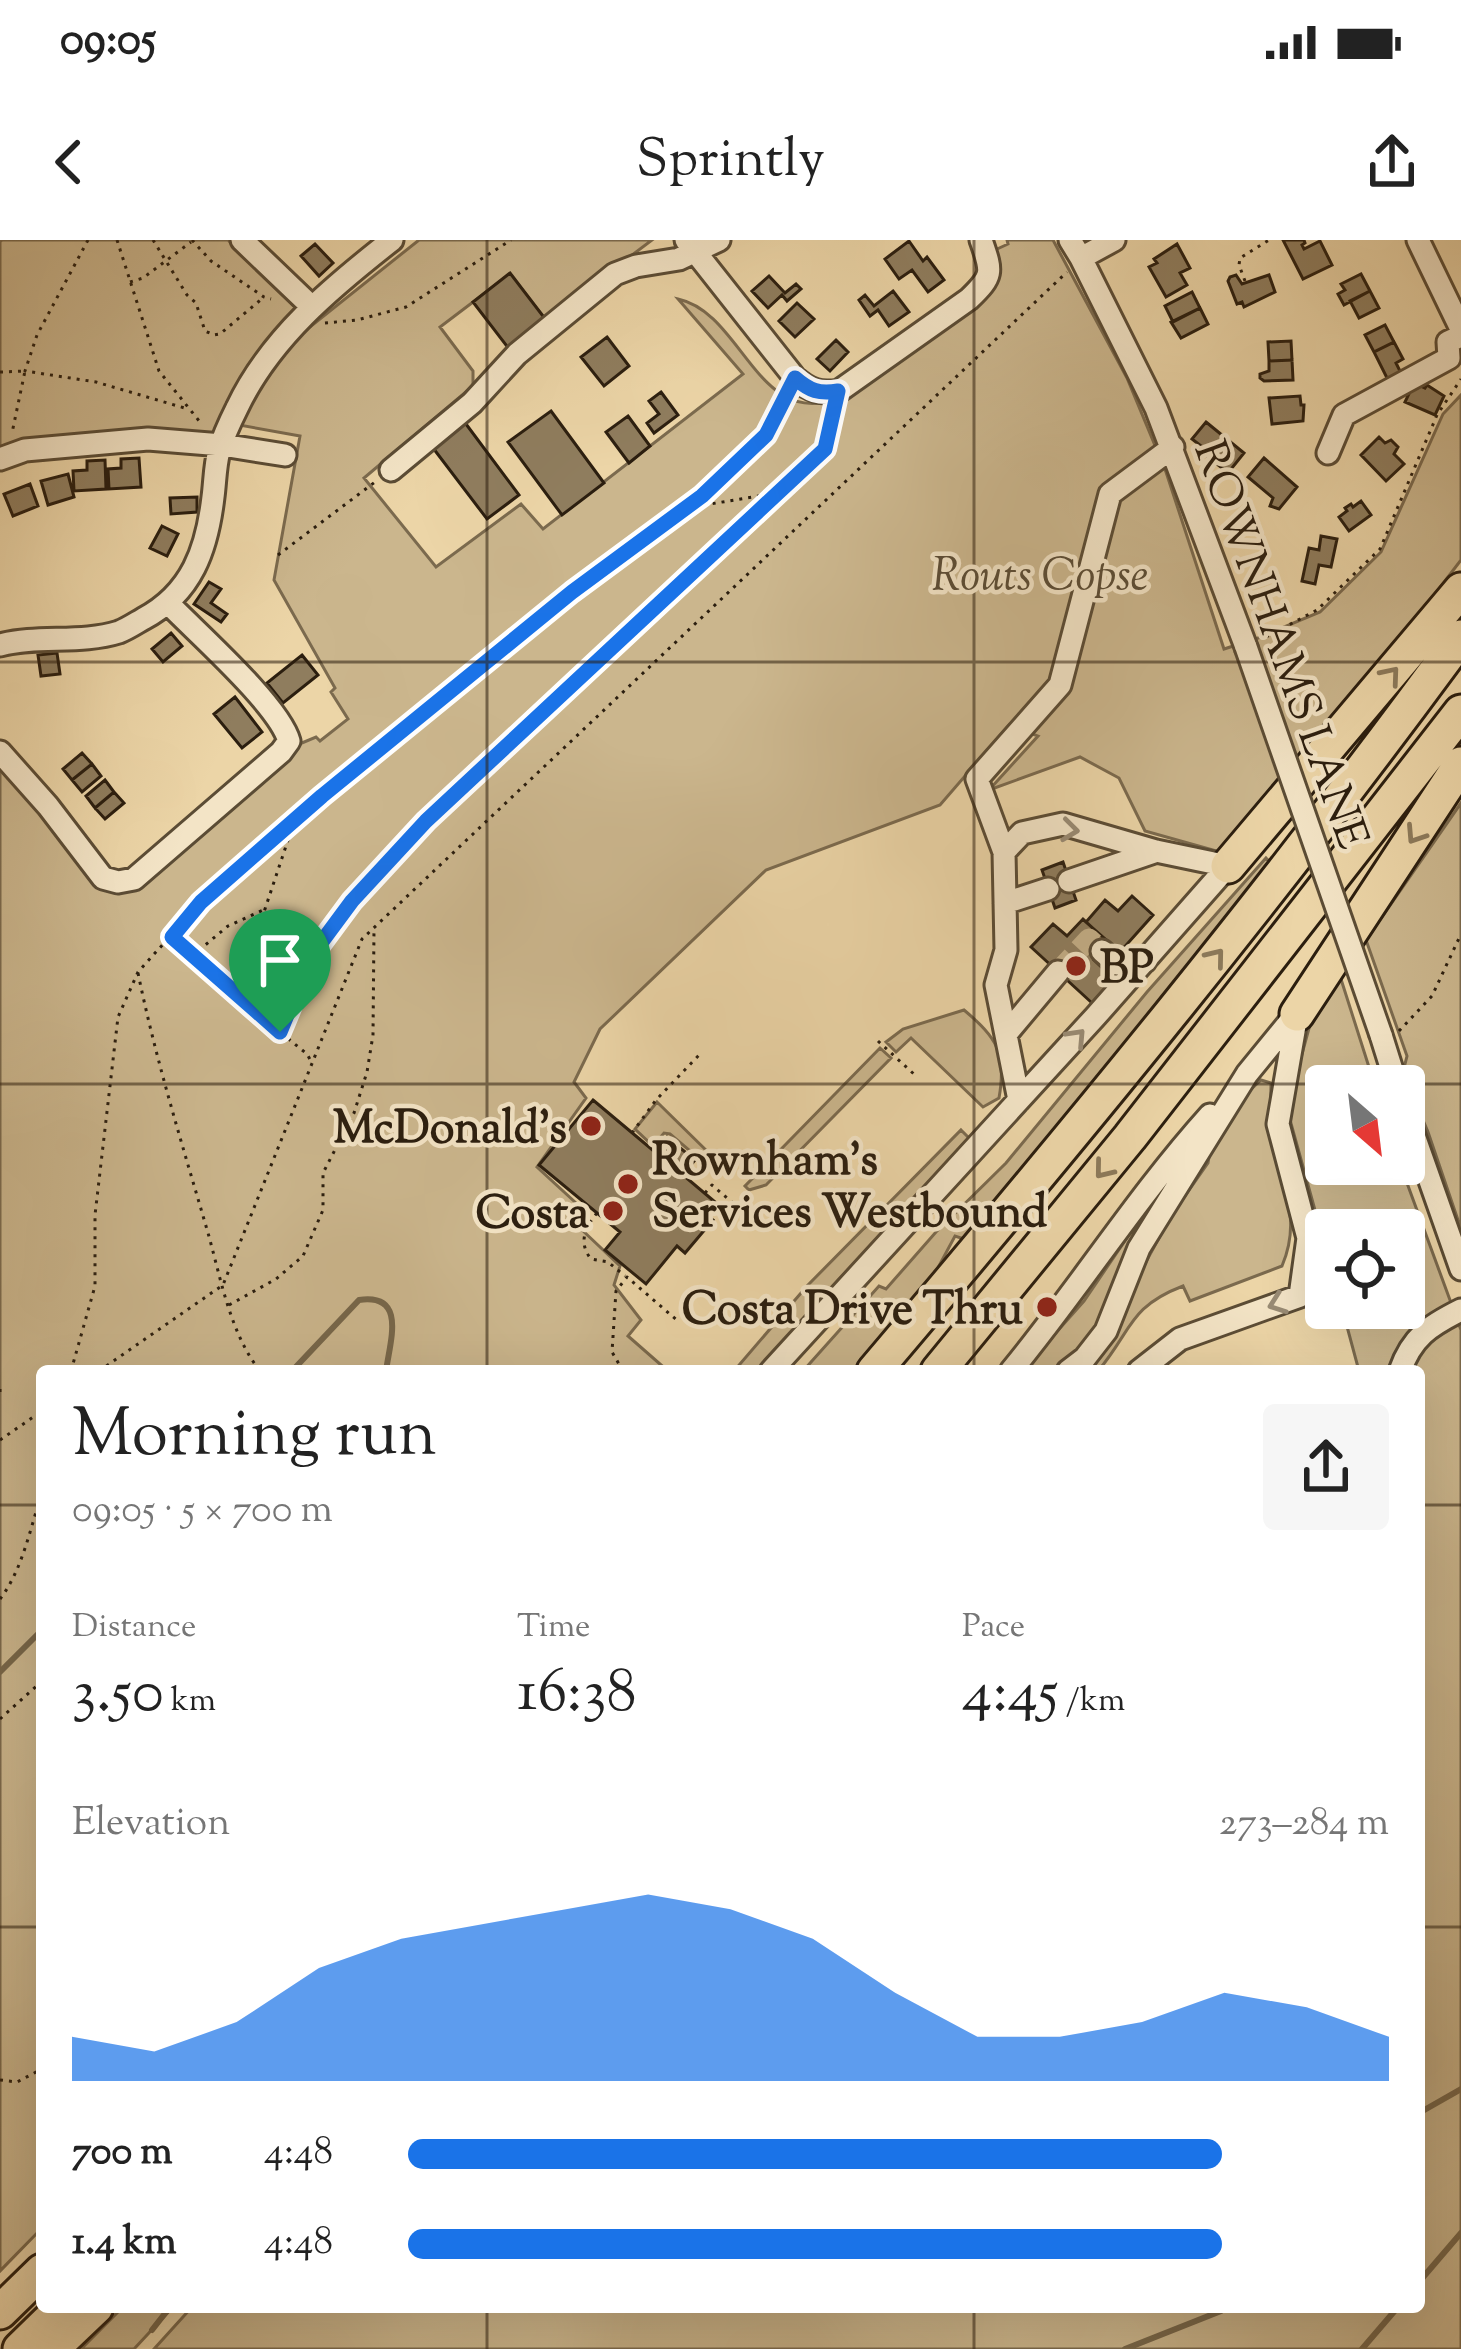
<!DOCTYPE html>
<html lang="en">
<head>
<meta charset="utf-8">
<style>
  :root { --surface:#fff; --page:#f6f6f6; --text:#222; --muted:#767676; --accent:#1a73e8 }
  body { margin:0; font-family:"Sorts Mill Goudy",serif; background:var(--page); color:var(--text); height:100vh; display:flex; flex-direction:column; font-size:45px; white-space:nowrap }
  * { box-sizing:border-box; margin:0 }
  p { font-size:39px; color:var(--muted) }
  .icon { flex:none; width:66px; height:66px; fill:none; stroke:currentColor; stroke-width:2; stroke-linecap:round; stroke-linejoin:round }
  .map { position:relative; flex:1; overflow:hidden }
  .details { position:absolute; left:36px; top:1125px; width:1389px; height:948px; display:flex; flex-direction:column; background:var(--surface); border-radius:12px; box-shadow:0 12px 48px #0002 }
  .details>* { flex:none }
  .needle { width:78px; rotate:152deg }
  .controls { position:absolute; left:1305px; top:825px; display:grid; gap:24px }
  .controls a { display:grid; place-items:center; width:120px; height:120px; border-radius:12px; background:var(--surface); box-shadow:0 12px 48px #0002; font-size:60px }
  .pin { position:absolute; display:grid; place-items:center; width:102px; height:102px; color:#fff; margin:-123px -51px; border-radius:50% 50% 50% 0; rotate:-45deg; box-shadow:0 0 12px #0007 }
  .pin .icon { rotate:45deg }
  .round { display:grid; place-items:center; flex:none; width:126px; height:126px; border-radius:12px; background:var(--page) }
  .headline { display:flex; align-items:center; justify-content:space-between; height:204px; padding:0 36px }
  h1 { font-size:66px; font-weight:600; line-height:90px }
  .figures { display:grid; grid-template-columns:repeat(3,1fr); gap:18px; height:204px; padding:12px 36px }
  .figures div { display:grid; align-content:center }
  .figures b { font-size:60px; font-weight:600 }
  .figures small { font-size:33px; font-weight:400 }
  .figures p { font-size:33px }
  .chart { height:336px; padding:24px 36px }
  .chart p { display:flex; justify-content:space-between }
  .chart svg { width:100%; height:216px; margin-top:12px; fill:var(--accent); opacity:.7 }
  ul { padding:0 36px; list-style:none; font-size:39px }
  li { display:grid; grid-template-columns:192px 144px 1fr; align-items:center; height:90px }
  li i { height:30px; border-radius:15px; background:var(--accent) }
  .status { display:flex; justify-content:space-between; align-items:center; height:84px; padding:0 60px; background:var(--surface); direction:ltr }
  .status svg { height:33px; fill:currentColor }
  header { display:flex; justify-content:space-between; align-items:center; height:156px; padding:0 36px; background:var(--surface); font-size:54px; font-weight:600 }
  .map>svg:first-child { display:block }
  .green { fill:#cbb68d; stroke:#7b6a4e; stroke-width:3 }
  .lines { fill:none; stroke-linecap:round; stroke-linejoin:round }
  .stream { stroke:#77674b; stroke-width:6 }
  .building { fill:#8f7d5e; stroke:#2b1e0f; stroke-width:3 }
  .minor-tunnel { stroke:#c5b089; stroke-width:21; stroke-dasharray:21 10; stroke-linecap:butt }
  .minor-casing { stroke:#5b4c35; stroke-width:27 }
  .highway-casing { stroke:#2b1e0f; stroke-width:39 }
  .path { stroke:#2b1e0f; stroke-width:3; stroke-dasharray:3 6; stroke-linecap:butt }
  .minor { stroke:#f3e4c6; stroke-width:21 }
  .highway { stroke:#ecd5a7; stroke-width:33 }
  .minor-bridge-casing { stroke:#5b4c35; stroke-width:27; stroke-linecap:butt }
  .minor-bridge { stroke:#f3e4c6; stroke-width:21 }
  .oneway { stroke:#8c7a5b }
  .oneway2 { stroke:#998b74 }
  .route-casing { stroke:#fff; stroke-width:24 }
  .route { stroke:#1a73e8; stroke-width:15 }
  .grid { fill:none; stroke:#2b1e0f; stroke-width:3; stroke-opacity:0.55 }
  .poi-dot { fill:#8f2418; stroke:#f3e4c6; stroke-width:4.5 }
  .labels { text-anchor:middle; stroke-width:9; stroke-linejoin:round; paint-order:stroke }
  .park-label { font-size:45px; font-style:italic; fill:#5b4c35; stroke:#f3e4c6 }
  .street-label { font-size:45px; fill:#2b1e0f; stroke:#f3e4c6 }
  .poi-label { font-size:45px; font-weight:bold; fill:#2b1e0f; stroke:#f3e4c6; text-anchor:end }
</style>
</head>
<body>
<div class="status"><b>09:05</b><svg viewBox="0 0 49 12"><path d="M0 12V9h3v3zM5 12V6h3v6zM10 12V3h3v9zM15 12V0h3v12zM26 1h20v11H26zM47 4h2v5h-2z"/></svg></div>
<header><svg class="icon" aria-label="back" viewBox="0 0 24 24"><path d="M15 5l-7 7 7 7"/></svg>Sprintly<svg class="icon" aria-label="share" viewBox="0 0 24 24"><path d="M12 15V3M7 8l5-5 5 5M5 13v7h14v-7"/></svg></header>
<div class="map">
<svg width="1461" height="2109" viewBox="0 0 1461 2109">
  <rect width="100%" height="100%" fill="#ecd5a7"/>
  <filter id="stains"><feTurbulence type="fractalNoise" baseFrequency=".00167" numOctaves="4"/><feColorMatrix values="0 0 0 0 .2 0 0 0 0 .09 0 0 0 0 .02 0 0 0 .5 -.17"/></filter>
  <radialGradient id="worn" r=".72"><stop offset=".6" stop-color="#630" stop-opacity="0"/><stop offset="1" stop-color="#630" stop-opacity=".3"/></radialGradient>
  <path class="green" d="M2 0H228L298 70 217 196 0 213V2Z
    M419 0H652L546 80 510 34 440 87 473 131V146L364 238 436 327 521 264 543 289 743 134 678 59C743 73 757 190 839 158L979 61 995 10 1008 4 1007 0H1053L1127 138 1166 232 1224 409 1258 398 1320 372 1381 312 1443 174 1461 155V320L1308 520 1227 614 1145 591 1119 538 1080 517 989 550 1038 496 1009 485 940 565 766 630 600 789 574 842 586 858 537 927 588 974 581 989 620 1026 614 1045 641 1080 628 1096 668 1131H42V1988L0 2031V522L100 641 181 611 293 513 297 505 316 497 320 501 348 479 331 452 335 448 274 340 300 196 239 185 264 139 301 94Z
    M1461 563V989L1428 892 1409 847 1404 828 1407 816 1366 700Z
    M1266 618 1270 622C1167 747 1075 881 964 999L955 996 933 1037 854 1131H803L879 1046 886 1049 936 992 1006 923 1147 752Z
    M1340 736 1375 846H1326V924H1400L1461 1090V2109H154L192 2067H1419V1131H1359L1342 1068H1404V990H1326V1010L1287 869 1314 770Z
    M964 770C997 798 1007 813 999 858L983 867 911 798 896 812 886 802 903 789Z
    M880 808 891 818 766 945 749 950 745 946Z
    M1261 840 1271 843C1271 859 1269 876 1271 892 1278 942 1304 974 1282 1026L1190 1061 1183 1046C1128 1067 1132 1091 1098 1131H1089L1121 1083 1136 1040 1171 976 1208 923 1210 911 1246 854Z
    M657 862 710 914 703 922 670 894 664 893 653 906 635 889Z
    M961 890 971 900 828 1051 759 1131H734L807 1046Z
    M1152 961 1156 964C1138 1002 1093 1122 1050 1131 1042 1133 1030 1131 1022 1131L1084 1061Z
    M123 2067H173L134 2109H81Z"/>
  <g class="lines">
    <path class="stream" d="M292 1131 359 1060C407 1053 390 1101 386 1131
      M0 1432 42 1390
      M1419 1873 1461 1849
      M1419 2042 1461 1993
      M152 2090 170 2067
      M1125 2109 1221 2071 1223 2067
      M1362 2109 1398 2067"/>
  </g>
  <path class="building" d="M1283 0H1304L1305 3 1302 5 1304 9 1320 1 1332 25 1303 39Z
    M909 1 923 21 927 17 944 40 928 52 912 30 899 39 885 19Z
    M315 4 333 23 319 36 301 16Z
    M1177 4 1190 28 1180 33 1187 45 1166 57 1149 27 1157 23 1154 19Z
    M510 33 546 80 509 109 473 62Z
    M1361 34 1370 51 1344 65 1338 54 1345 50 1341 44Z
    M1236 35 1242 44 1269 35 1275 52 1244 67 1242 62 1237 64 1228 41 1230 37Z
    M769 36 785 53 796 44 801 49 787 61 782 55 768 68 752 51Z
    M893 51 909 72 889 86 878 70 870 76 859 60 865 55 874 66Z
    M1370 51 1379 68 1359 78 1350 61Z
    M1192 52 1200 68 1173 82 1165 66Z
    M797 63 814 79 795 97 779 81Z
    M1200 68 1208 84 1181 98 1171 82Z
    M1385 85 1394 102 1374 112 1365 95Z
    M607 97 629 126 604 146 581 117Z
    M836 100 848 112 830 131 817 119Z
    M1291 101 1292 120 1269 121 1268 102Z
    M1394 102 1403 119 1396 123 1401 133 1388 140 1374 112Z
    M1292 120 1293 140 1264 141 1260 138V134L1269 131V121Z
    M1414 143 1425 148 1427 145 1444 156 1435 175 1405 162Z
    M661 152 678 175 654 193 647 183 659 174 649 161Z
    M1300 156 1301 165H1304L1303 181 1272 184 1269 158Z
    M551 171 604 243 562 275 508 202Z
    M628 176 650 206 629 223 606 192Z
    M463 180 519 255 487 279 430 204Z
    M1206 182 1244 213 1228 233 1198 209 1201 206 1192 199Z
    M1379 197 1385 203 1391 200 1398 207 1394 214 1404 224 1386 241 1361 215Z
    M139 218 141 247 109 249 108 229 121 228V219Z
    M1264 218 1297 247 1279 269 1270 266 1273 258 1248 237Z
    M105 220 106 249 74 251 73 231 87 230V221Z
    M68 234 74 257 48 265 41 241Z
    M30 244 38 266 13 276 4 254Z
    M197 257V272L171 274 170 258Z
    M1361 261 1371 275 1349 291 1339 277 1347 271 1345 268 1351 264 1353 267Z
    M162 286 178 294 167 316 150 308Z
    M1321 296 1337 299 1331 327 1319 325 1315 344 1302 341 1309 308 1319 310Z
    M209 342 221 349 211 363 227 374 221 382 194 364Z
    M171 393 182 406 163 422 152 409Z
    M57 413 60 434 41 436 38 415Z
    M302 415 318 435 283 463 267 443Z
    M235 457 262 492 242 508 214 474Z
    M82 513 92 524 72 540 63 529Z
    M92 524 101 536 82 552 72 540Z
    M105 540 114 552 95 568 86 556Z
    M114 552 124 563 105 579 95 568Z
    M1063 622 1076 660 1055 668 1042 630Z
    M1132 656 1153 675 1120 712 1086 682 1105 660 1118 671Z
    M1083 679 1109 703 1094 720 1114 739 1092 763 1031 707 1053 684 1067 696Z
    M593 860 655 912 667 897 695 920 683 935 715 962 705 974 713 980 685 1013 677 1006 646 1044 605 1010 620 992 539 925Z"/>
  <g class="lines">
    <path class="minor-tunnel" d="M1058 732 1089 699 1102 711"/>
    <defs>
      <path id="minor" d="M242 0 312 67
        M686 0 795 138C810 151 820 154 839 151L969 59C994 35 992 32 981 0
        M1070 0 1081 18 1156 168 1246 407
        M1418 0 1461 89
        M1081 18 1114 0
        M1328 213 1344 175 1449 118 1448 102 1461 96
        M0 219 25 210 148 199 222 205 285 215
        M391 230 472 163 517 114 615 34 636 26 679 19 719 0
        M0 405C38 395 81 404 119 392 127 389 136 383 143 379 192 353 207 309 213 257 215 242 215 225 219 211 223 197 230 182 237 168 270 98 332 47 392 0
        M0 512 48 566 103 638 118 642 134 639 281 512 289 501C279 465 197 393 168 363
        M1004 612 977 539 1060 445 1110 254 1173 207
        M1069 641 1154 612
        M1005 663 1048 649
        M1102 711 1117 724 1145 721
        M1007 793 1058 732
        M1381 795 1397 846
        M1404 867 1461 1029
        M771 1131 1095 777 1228 626 1156 611 1063 584 1022 593 1004 612 1006 710 996 745 1019 860
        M1011 1131C1080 1047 1138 955 1210 875
        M1068 1131 1085 1118 1106 1091 1139 1008 1247 834 1296 774
        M1139 1131 1180 1099 1300 1056 1308 998 1278 884 1297 774
        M1400 1131C1412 1097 1429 1086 1461 1070"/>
      <path id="highway" d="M1228 626 1461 350
        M1297 774 1461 524
        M874 1131C1077 892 1276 650 1461 397
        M938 1131 1130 897 1461 472
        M0 2072 42 2031
        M20 2109 62 2068
        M52 2109 96 2067"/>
    </defs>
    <use href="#minor" class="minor-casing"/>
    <use href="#highway" class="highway-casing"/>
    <path class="path" d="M88 0 37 95 25 131 96 142 188 169
      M117 0 159 131 200 182
      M153 0 187 55 196 63 205 91 214 95 220 94 264 57
      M192 0 211 21 264 57 271 59
      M1245 41 1239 25 1240 18 1269 0
      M130 42 143 38 191 2
      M325 83 357 80 406 67 511 0
      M0 132 25 131 12 193
      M686 268 777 253
      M278 315 375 242
      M1266 397 1317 370 1380 309 1437 175 1461 139
      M294 582 262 678 295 752
      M173 698 227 749 307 814 312 823
      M192 716 228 686 263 670
      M138 733C156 821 183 907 208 993 221 1039 230 1093 260 1131
      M1399 791 1432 756 1461 694
      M280 792 312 715 352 661 426 581 825 209 834 171
      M878 801 916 836
      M632 893 656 860 701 813
      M705 953 712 945 763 989
      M597 973C585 987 578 1003 591 1019L608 1022 625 1036
      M229 1065 276 1039 303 1016 323 970V933L354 873 367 832 373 795 374 689
      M71 1131 95 1046V975L118 777 138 732 201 662 322 556 572 352 702 256 766 195 785 159
      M99 1131 223 1045 362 699 1067 32
      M623 1131 612 1112 616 1051 627 1037 679 1082
      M0 1149V1156
      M0 1200 42 1171
      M0 1359C23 1329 30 1288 42 1253
      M0 1479 42 1441
      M0 1840 17 1842 42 1829"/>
    <use href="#minor" class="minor"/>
    <use href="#highway" class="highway"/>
    <defs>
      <path id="minor-bridge" d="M1246 407 1381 795"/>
    </defs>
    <use href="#minor-bridge" class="minor-bridge-casing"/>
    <use href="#minor-bridge" class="minor-bridge"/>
  </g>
  <defs><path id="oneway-chevron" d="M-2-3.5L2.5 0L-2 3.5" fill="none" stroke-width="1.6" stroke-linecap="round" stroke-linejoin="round" transform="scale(3)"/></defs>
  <g class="oneway">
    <use href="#oneway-chevron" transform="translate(1391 435) rotate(-50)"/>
    <use href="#oneway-chevron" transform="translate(1415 595) rotate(123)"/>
    <use href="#oneway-chevron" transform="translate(1216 717) rotate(-51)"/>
    <use href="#oneway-chevron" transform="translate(1103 930) rotate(129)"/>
  </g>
  <g class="oneway2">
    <use href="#oneway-chevron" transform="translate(1070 590) rotate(7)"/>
    <use href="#oneway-chevron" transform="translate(1077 797) rotate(-47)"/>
    <use href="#oneway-chevron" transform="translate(1277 1064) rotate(160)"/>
  </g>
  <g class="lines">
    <defs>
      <path id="route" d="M795 138C810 151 819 154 838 151L825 209 426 581 352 661 312 715 280 792 172 697 201 662 322 556 572 352 702 256 766 195Z"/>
    </defs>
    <use href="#route" class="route-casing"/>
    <use href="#route" class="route"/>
  </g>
  <path class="grid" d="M487 0V1131M974 0V1131M0 422H1461M0 844H1461M0 1265H42M1419 1265H1461M0 1687H42M1419 1687H1461M487 2067V2109M974 2067V2109"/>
  <g class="poi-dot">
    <circle cx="1076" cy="726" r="12"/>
    <circle cx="591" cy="886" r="12"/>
    <circle cx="628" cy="944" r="12"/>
    <circle cx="613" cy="971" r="12"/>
    <circle cx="1047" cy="1067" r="12"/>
  </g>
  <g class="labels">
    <g class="park-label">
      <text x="1040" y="349">Routs Copse</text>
    </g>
    <g class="street-label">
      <text transform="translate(1283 404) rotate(70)" y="16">ROWNHAMS LANE</text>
    </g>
    <g class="poi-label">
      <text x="1100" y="742" text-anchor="start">BP</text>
      <text x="567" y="902">McDonald's</text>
      <text x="652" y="934" text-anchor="start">Rownham's<tspan x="652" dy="52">Services Westbound</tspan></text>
      <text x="589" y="987">Costa</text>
      <text x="1023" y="1083">Costa Drive Thru</text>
    </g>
  </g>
  <rect width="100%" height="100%" filter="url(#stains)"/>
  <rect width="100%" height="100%" fill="url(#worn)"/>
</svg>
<div class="controls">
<a><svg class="needle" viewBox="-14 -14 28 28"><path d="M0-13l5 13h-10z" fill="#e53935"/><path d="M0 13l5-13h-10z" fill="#767676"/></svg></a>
<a><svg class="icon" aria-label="locate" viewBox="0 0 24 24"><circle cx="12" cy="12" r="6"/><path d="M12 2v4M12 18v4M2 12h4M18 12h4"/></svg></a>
</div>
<div class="pin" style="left:280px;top:792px;background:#1e9e55"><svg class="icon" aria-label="arrive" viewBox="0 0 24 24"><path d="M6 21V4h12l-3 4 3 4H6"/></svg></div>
<section class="details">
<div class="headline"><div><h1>Morning run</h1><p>09:05 · 5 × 700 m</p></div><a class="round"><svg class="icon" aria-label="share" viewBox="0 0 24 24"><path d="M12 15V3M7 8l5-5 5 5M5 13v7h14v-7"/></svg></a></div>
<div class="figures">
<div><p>Distance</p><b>3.50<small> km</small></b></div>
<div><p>Time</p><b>16:38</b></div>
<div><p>Pace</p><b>4:45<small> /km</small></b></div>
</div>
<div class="chart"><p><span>Elevation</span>273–284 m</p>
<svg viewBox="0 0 160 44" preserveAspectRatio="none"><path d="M0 44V35L10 38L20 32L30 21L40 15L50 12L60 9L70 6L80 9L90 15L100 26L110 35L120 35L130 32L140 26L150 29L160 35V44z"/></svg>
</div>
<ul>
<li><b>700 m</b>4:48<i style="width:83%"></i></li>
<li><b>1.4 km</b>4:48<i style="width:83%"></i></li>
</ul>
</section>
</div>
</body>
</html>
